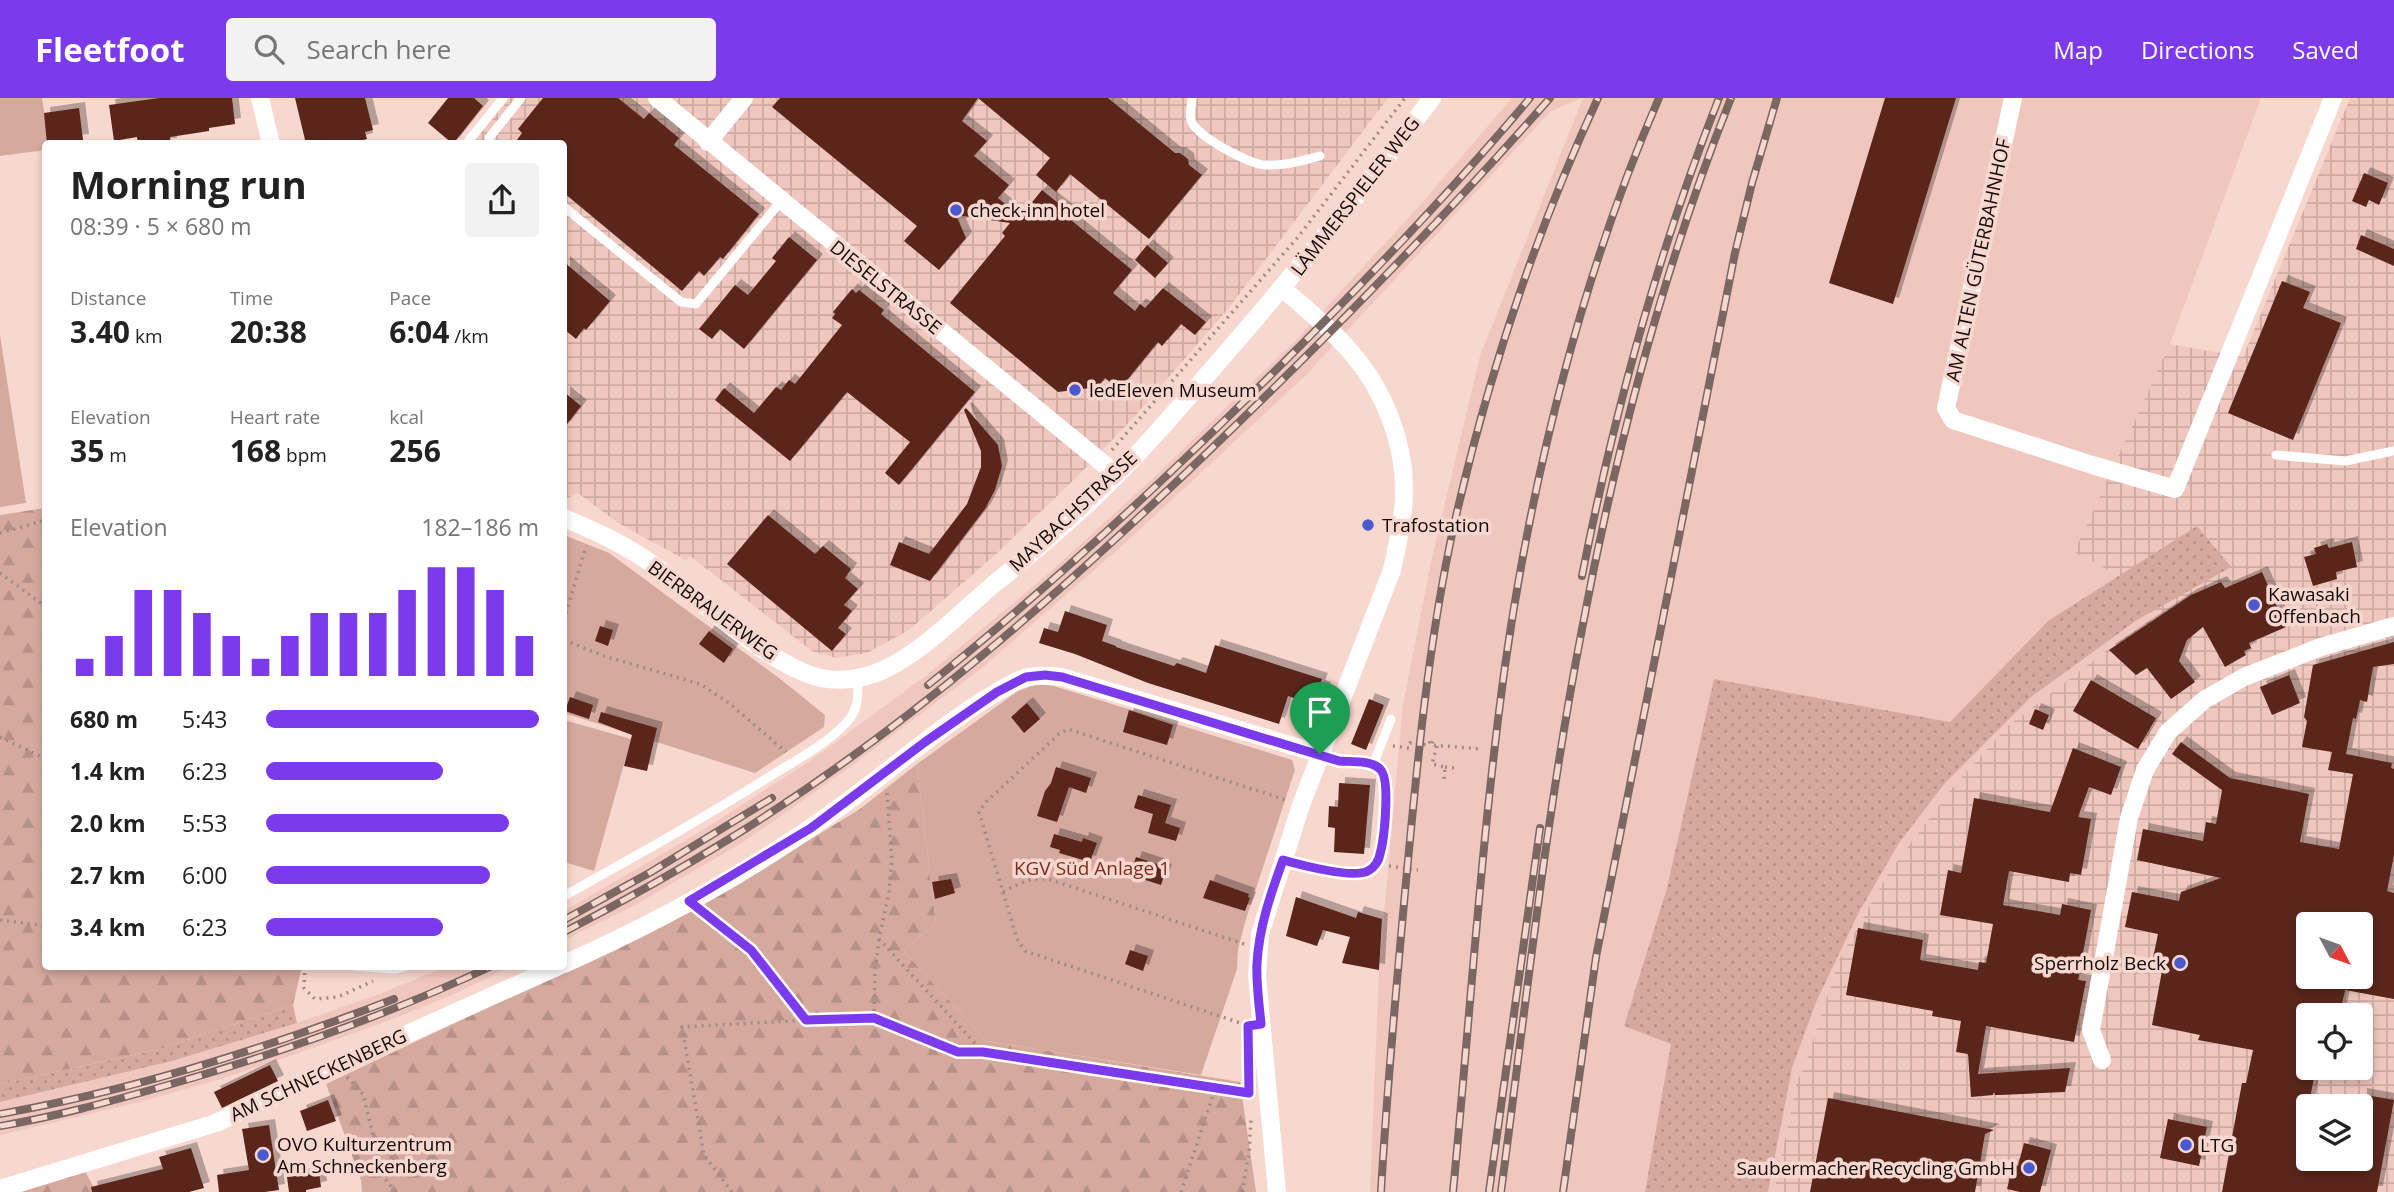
<!DOCTYPE html>
<html lang="en">
<head>
<meta charset="utf-8">
<style>
  :root { --surface:#fff; --page:#f2f2f2; --text:#222; --muted:#767676; --accent:#7c3aed }
  body { margin:0; font-family:"Open Sans",sans-serif; background:var(--page); color:var(--text); height:100vh; display:flex; flex-direction:column; font-size:26px; white-space:nowrap }
  * { box-sizing:border-box; margin:0 }
  p { font-size:23px; color:var(--muted) }
  .icon { flex:none; width:38px; height:38px; fill:none; stroke:currentColor; stroke-width:2; stroke-linecap:round; stroke-linejoin:round }
  .map { position:relative; flex:1; overflow:hidden }
  .details { position:absolute; left:42px; top:42px; width:525px; height:830px; display:flex; flex-direction:column; background:var(--surface); border-radius:7px; box-shadow:0 4px 10px #0003 }
  .details>* { flex:none }
  .needle { width:46px; rotate:131deg }
  .buttons { position:absolute; left:2296px; top:814px; display:grid; gap:14px }
  .buttons a { display:grid; place-items:center; width:77px; height:77px; border-radius:7px; background:var(--surface); box-shadow:0 4px 10px #0003; font-size:35px }
  .pin { position:absolute; display:grid; place-items:center; width:60px; height:60px; color:#fff; margin:-72px -30px; border-radius:50% 50% 50% 0; rotate:-45deg; box-shadow:0 0 7px #0007 }
  .pin .icon { rotate:45deg }
  .round { display:grid; place-items:center; flex:none; width:74px; height:74px; border-radius:7px; background:var(--page) }
  .head { display:flex; align-items:center; justify-content:space-between; height:119px; padding:0 28px }
  h1 { font-size:38px; font-weight:700; line-height:52px }
  .metrics { display:grid; grid-template-columns:repeat(3,1fr); gap:10px; height:119px; padding:7px 28px }
  .metrics div { display:grid; align-content:center }
  .metrics b { font-size:30px; font-weight:700 }
  .metrics small { font-size:19px; font-weight:400 }
  .metrics p { font-size:19px }
  .chart { height:196px; padding:14px 28px }
  .chart p { display:flex; justify-content:space-between }
  .chart svg { width:100%; height:126px; margin-top:7px; stroke:var(--accent); stroke-width:6 }
  ul { padding:0 28px; list-style:none; font-size:23px }
  li { display:grid; grid-template-columns:112px 84px 1fr; align-items:center; height:52px }
  li i { height:18px; border-radius:9px; background:var(--accent) }
  header { display:flex; align-items:center; gap:42px; box-sizing:border-box; height:98px; padding:0 35px; background:var(--accent); color:#fff }
  header strong { font-size:33px }
  nav { display:flex; gap:38px; margin-inline-start:auto; font-size:24px }
  .search { width:490px; height:63px; background:var(--page); display:flex; align-items:center; gap:18px; box-sizing:border-box; padding:0 24px; border-radius:7px; color:var(--muted); font-size:26px }
  .map>svg:first-child { display:block }
  .built { fill:#f0c7be }
  .industrial { fill:url(#industrial-grid); fill-rule:evenodd }
  .grass { fill:url(#grass-dots) }
  .forest { fill:url(#forest-firs) }
  .garden { fill:#d6a99f }
  .building { fill:#5a251a; fill-rule:evenodd; filter:url(#shadow) }
  .lines { fill:none; stroke-linecap:round; stroke-linejoin:round }
  .path { stroke:#a28a84; stroke-width:3.5; stroke-dasharray:2 5; stroke-linecap:butt }
  .service { stroke:#fff; stroke-width:9 }
  .minor { stroke:#fff; stroke-width:18 }
  .rail-casing { stroke:#7b6762; stroke-width:8 }
  .rail { stroke:#f8d7cf; stroke-width:5; stroke-dasharray:16; stroke-linecap:butt }
  .route-casing { stroke:#fff; stroke-width:14 }
  .route { stroke:#7c3aed; stroke-width:9 }
  .poi-dot { fill:#485ace; stroke:#f8d7cf; stroke-width:2.5 }
  .labels { text-anchor:middle; stroke-width:7; stroke-linejoin:round; paint-order:stroke }
  .street-label { font-size:19px; fill:#140a08; stroke:#f8d7cf }
  .poi-label { font-size:19px; fill:#140a08; stroke:#f8d7cf; text-anchor:start }
  .park-label { font-size:19px; fill:#7b2d1e; stroke:#f8d7cf }
</style>
</head>
<body>
<header>
<strong>Fleetfoot</strong>
<div class="search"><svg class="icon" aria-label="search" viewBox="0 0 24 24"><circle cx="10" cy="10" r="6"/><path d="M15 15l6 6"/></svg>Search here</div>
<nav><a>Map</a><a>Directions</a><a>Saved</a></nav>
</header>
<div class="map">
<svg width="2394" height="1094" viewBox="0 0 2394 1094">
  <defs>
    <pattern id="industrial-grid" width="8" height="8" patternUnits="userSpaceOnUse" patternTransform="scale(1.75)"><rect width="8" height="8" fill="#f0c7be"/><path d="M0 4h8M4 0v8" fill="none" stroke="#cdaaa2"/></pattern>
    <pattern id="grass-dots" width="8" height="8" patternUnits="userSpaceOnUse" patternTransform="scale(1.75)"><rect width="8" height="8" fill="#d6a99f"/><path d="M2 2h.1M6 6h.1" fill="none" stroke="#b79087" stroke-width="1.8" stroke-linecap="round"/></pattern>
    <pattern id="forest-firs" width="22" height="20" patternUnits="userSpaceOnUse" patternTransform="scale(1.75)"><rect width="22" height="20" fill="#d6a99f"/><path d="M5 1l3.5 6h-7zM16 11l3.5 6h-7z" fill="#b79087"/></pattern>
    <filter id="shadow"><feDropShadow dx="6" dy="-6" stdDeviation="0" flood-color="#0004"/></filter>
  </defs>
  <rect width="100%" height="100%" fill="#f8d7cf"/>
  <path class="built" d="M1512 0H1582L1551 13 1305 278 1122 448 982 570 842 675 742 745 635 807 564 842V813L698 735 810 663 927 577 1048 476 1152 381 1297 241 1420 107Z
    M1583 0H2261L2170 246 2074 454 2135 486 2156 518 2103 555 2008 628 1951 691 1889 774 1839 862 1805 967 1797 983 1774 1094H1370L1379 872 1403 606 1431 464 1480 258Z
    M448 868H511L457 895 393 921 299 955 221 981 136 1005 0 1037V1004L172 963 303 923 382 895Z"/>
  <path class="industrial" d="M510 0H1388L1228 211 1133 320 1077 379 996 456 909 532 867 555 836 560 812 553 690 458 686 462 618 425 578 395 568 400 564 397V46H472Z
    M2350 0H2394V1094H1774L1797 983 1805 967 1839 862 1889 774 1951 691 2008 628 2103 555 2156 518 2135 486 2074 454 2170 246 2243 259ZM2308 826H2361V878H2308ZM2308 917H2361V970H2308ZM2308 1008H2361V1060H2308Z"/>
  <path class="grass" d="M2197 428 2231 469 2137 522 2031 599 1945 685 1899 745 1859 814 1816 904 1792 970 1768 1094H1645L1671 946 1624 928 1667 790 1714 581 1950 624 2048 523Z
    M293 907 297 925 172 963 0 1004V986L156 952Z"/>
  <path class="forest" d="M45 410 46 868H302L293 907 156 952 0 986V417Z
    M917 666 936 826 903 852 986 943 1240 984 1256 1094H362L361 1082 326 986 654 831 790 754 860 711Z
    M85 1073 96 1094H0Z"/>
  <path class="garden" d="M0 0H42L49 45 46 46 45 52 0 58Z
    M0 237 26 405 0 409Z
    M564 437 609 455 779 580 825 617 824 629 755 675 564 615Z
    M1037 586 1054 588 1292 662 1295 672 1246 821 1238 851 1237 871 1201 977 986 943 903 852 936 826 917 666 1018 593Z
    M564 622 631 641 594 773 564 764Z"/>
  <path class="building" d="M159 0H232L235 26 209 30V33L170 39 171 46H138L137 39 114 43 109 7Z
    M295 0H365L373 32 365 34 367 41 349 46H306Z
    M448 0H474L483 8 453 46 428 25Z
    M543 0H618L644 21 649 15 679 40 674 47 759 116 723 161 720 159 704 178 699 173 682 193 564 95V46H514L522 35 518 31Z
    M780 0H1108L1175 55H1180L1188 61 1189 67 1202 77 1149 141 1070 76 1056 94 1036 77 1050 60 978 0 962 23 987 43 974 58 1009 87 998 100 1020 119 1042 92 1074 118 1071 122 1132 172 1113 195 1135 213 1140 206 1145 210 1163 190 1206 224 1195 237 1181 226 1162 248 1158 244 1119 292 1105 280 1098 289 1058 294 950 205 1005 138 1002 135 1010 125 956 117 966 140 939 172 904 143 917 128 772 9Z
    M1885 0H1956L1893 206 1829 185Z
    M79 10 83 42 47 46 44 15Z
    M2364 75 2388 85 2379 107 2369 102 2366 109 2352 103Z
    M2361 137 2394 151V168L2356 151Z
    M789 139 817 162 744 251 720 231 712 241 699 231 735 187 748 197 776 163 772 160Z
    M1147 147 1168 165 1155 180 1135 162Z
    M564 164 610 203 586 232 584 230 576 241 564 231Z
    M2282 183 2310 194 2303 210 2341 225 2293 342 2228 315Z
    M852 191 856 195 859 192 884 212 881 216 975 294 899 387 885 375 910 344 847 294 790 363 715 302 724 290 754 315 776 289 781 292 789 282 795 286 842 227 832 220 835 216 833 214Z
    M564 294 581 308 564 330Z
    M966 310 998 347 1002 368 995 392 985 411 930 483 890 467 899 444 929 456 967 406 981 369V353L964 312Z
    M768 417 815 456 823 448 851 471 845 480 858 491 844 507 852 513 838 530 846 536 832 553 727 466Z
    M2352 444 2357 469 2336 474 2337 481 2313 488 2304 459 2316 456 2314 450 2327 446 2329 450Z
    M2262 474 2286 529 2249 545 2251 550 2244 553 2246 557 2225 569 2203 529 2187 542 2179 563 2195 584 2171 601 2147 570 2136 577 2109 552 2191 497 2221 484 2225 490Z
    M1065 513 1107 527 1102 543 1116 548V549L1174 568 1177 565 1206 575 1215 547 1322 581 1319 588 1325 590 1319 609 1288 598 1279 626 1148 585 1075 556 1039 545 1044 530 1058 534Z
    M600 528 613 532 608 548 595 543Z
    M709 533 733 551 724 565 699 546Z
    M2394 544V566L2373 569 2367 604 2360 602 2356 621 2353 620 2346 656 2392 665 2391 670 2394 671V757L2387 793 2394 795V901L2345 892 2340 917H2308V970H2316L2306 1020 2308 1021V1060H2361V996L2394 1002 2377 1094H2222L2242 985H2246L2253 952 2198 942 2200 937 2152 927 2164 862 2153 860 2158 836 2125 829 2132 794 2179 803 2181 794 2221 780 2137 762 2143 731 2203 743 2206 724 2216 726 2222 692 2172 656 2181 644 2230 680 2309 696 2300 744 2339 751 2353 676 2328 672 2332 654 2302 649 2307 623 2304 619 2313 567ZM2308 826H2361V878H2308Z
    M2289 577 2300 605 2272 617 2260 589Z
    M2091 582 2156 620 2138 651 2073 613Z
    M570 599 593 607 589 621 565 613Z
    M1369 601 1384 607 1366 652 1351 646Z
    M1027 605 1040 621 1024 635 1011 619Z
    M2035 611 2049 617 2043 632 2029 626Z
    M1129 612 1173 627 1167 647 1123 634Z
    M601 614 657 630 647 673 624 668 632 637 598 624Z
    M2073 650 2121 669 2111 697 2089 689 2078 719 2091 721 2081 777 2070 775 2069 784 2009 773 2003 807 2060 817 2062 806 2091 812 2078 882 2086 883 2074 944 1986 928 1978 976 2070 970 2065 994 2000 997H1995L1994 994 1993 997 1971 999 1968 956 1956 954 1961 923 1932 918 1933 913 1846 897 1858 830 1923 842 1920 862 1978 872 1979 864 1986 865 1993 826 1940 817 1948 772 1961 775 1974 700 2050 714Z
    M1056 669 1091 680 1086 695 1069 689 1057 724 1037 718 1045 693 1051 685Z
    M1339 685 1370 687 1364 756 1334 754 1335 730 1328 729 1329 708 1338 709Z
    M1138 697 1171 707 1165 725 1180 730 1176 743 1148 735 1153 716 1134 710Z
    M1054 736 1082 744 1083 740 1097 745 1090 764 1059 755 1060 752 1050 749Z
    M1136 759 1160 767V770L1166 772 1161 787 1130 777Z
    M951 781 955 795 935 801 932 784Z
    M1210 782 1249 796 1248 799 1250 800 1245 813 1203 800Z
    M1296 799 1356 820 1358 814 1382 821 1379 872 1342 865 1350 839 1323 832 1317 848 1286 838Z
    M1130 852 1148 858 1143 873 1125 866Z
    M270 967 278 983 222 1010 214 994Z
    M1828 1000 1994 1032 1985 1036 1975 1094H1810Z
    M328 1002 336 1023 307 1033 300 1013Z
    M2168 1021 2207 1029 2199 1068 2160 1060Z
    M269 1027 279 1092 265 1094H219L217 1077 249 1072 242 1031Z
    M2024 1045 2051 1052 2040 1094H2020L2007 1091 2013 1066 2018 1068Z
    M191 1050 204 1090 189 1094H92L91 1089 163 1071 159 1059Z
    M319 1074 321 1089 306 1092V1094H289L287 1079Z"/>
  <g class="lines">
    <path class="path" d="M1112 352 1298 139 1405 0
      M0 435 46 422
      M0 475 46 509
      M564 522 586 448
      M564 542 604 558 700 586 729 605 786 654
      M0 639 46 661
      M1393 648 1409 650 1410 645 1429 647 1430 642 1433 643 1431 647 1482 651
      M1437 648 1432 666 1445 669 1444 682
      M1445 669 1454 670
      M887 695 892 761 889 794 879 841 983 954 1215 991
      M1389 768 1418 772
      M1003 794 1017 841 1025 853 1246 927
      M705 815 751 852 806 922 874 920 958 954H983
      M0 822 46 828
      M1244 846 1048 781C1031 779 1017 786 1003 794L979 714 986 704 1059 636 1068 631 1286 702
      M305 868 304 890 315 901 338 899 373 883
      M874 920 875 873 879 842
      M347 979 363 996 383 1078 396 1094
      M732 1094 704 1057 682 929 806 922
      M1181 1094 1215 991 1249 995
      M1242 1094 1249 1055 1251 1021"/>
    <path class="service" d="M1192 0C1192 6 1189 16 1191 22 1195 38 1249 66 1265 67 1284 68 1301 63 1320 58
      M466 46 503 0
      M490 46 489 40 521 0
      M564 109 681 204 696 206 781 103
      M2276 357 2345 363 2394 353
      M1373 667 1391 621
      M1283 762C1305 768 1366 787 1378 762 1384 748 1383 729 1384 714 1386 702 1390 681 1381 672 1371 662 1353 665 1340 663 1333 661 1326 658 1320 656
      M564 798C634 759 704 720 772 677 795 663 828 645 846 625 859 612 858 597 858 580
      M354 868 395 871 408 868"/>
    <path class="minor" d="M260 0 271 46
      M657 0 1117 377
      M2013 0 1946 310 1953 322 2092 367 2175 391 2333 0
      M708 44 744 0
      M564 420C595 433 624 446 652 466 697 497 769 569 821 580 841 584 864 581 883 572 923 554 961 514 994 486 1029 458 1063 429 1096 398 1142 354 1184 304 1226 255 1298 172 1366 88 1432 0
      M564 866C656 825 751 773 833 714 892 672 947 621 1011 586 1028 576 1043 577 1062 579L1320 656
      M2102 962 2091 932 2129 720 2145 672 2168 634 2204 602 2244 579 2321 549 2394 528
      M0 1091 216 1025 336 968 559 868
      M1277 1094 1257 878 1260 836 1301 707 1392 472C1397 448 1403 424 1404 399 1406 346 1384 291 1349 252 1329 229 1305 210 1282 190"/>
    <defs>
      <path id="rail" d="M1582 478C1614 315 1658 154 1719 0
        M928 587C1031 504 1129 415 1224 323 1330 220 1434 114 1530 0
        M564 822 651 774 772 700
        M564 834C622 804 679 772 734 738 908 630 1063 493 1210 352 1328 239 1442 122 1550 0
        M0 1016C135 992 267 950 394 901
        M0 1028C54 1019 108 1004 161 989 275 957 385 918 492 868
        M1381 1094C1387 987 1397 880 1407 773 1418 657 1429 541 1454 427 1487 281 1535 136 1598 0
        M1453 1094C1470 919 1481 743 1505 568 1532 378 1582 176 1659 0
        M1489 1094 1540 730
        M1501 1094C1526 906 1546 717 1582 531 1616 350 1663 171 1731 0
        M1563 1094 1596 859 1735 155 1752 85 1777 0"/>
    </defs>
    <use href="#rail" class="rail-casing"/>
    <use href="#rail" class="rail"/>
  </g>
  <g class="lines">
    <defs>
      <path id="route" d="M1045 577 1062 579 1339 663C1351 664 1371 662 1380 671 1391 681 1384 742 1380 756 1379 763 1374 770 1368 773 1352 781 1301 767 1283 762 1271 795 1259 829 1257 865 1256 885 1259 905 1261 926L1248 928 1249 995 983 954H958L874 920 806 922 751 852 689 803 811 730 925 644 997 594 1026 579Z"/>
    </defs>
    <use href="#route" class="route-casing"/>
    <use href="#route" class="route"/>
  </g>
  <g class="poi-dot">
    <circle cx="956" cy="112" r="7"/>
    <circle cx="1075" cy="292" r="7"/>
    <circle cx="1368" cy="427" r="7"/>
    <circle cx="2254" cy="507" r="7"/>
    <circle cx="2180" cy="865" r="7"/>
    <circle cx="2186" cy="1047" r="7"/>
    <circle cx="263" cy="1057" r="7"/>
    <circle cx="2029" cy="1070" r="7"/>
  </g>
  <g class="labels">
    <g class="street-label">
      <text transform="translate(1355 98) rotate(-52)" y="7">LÄMMERSPIELER WEG</text>
      <text transform="translate(1978 162) rotate(-78)" y="7">AM ALTEN GÜTERBAHNHOF</text>
      <text transform="translate(886 189) rotate(39)" y="7">DIESELSTRASSE</text>
      <text transform="translate(1073 413) rotate(-43)" y="7">MAYBACHSTRASSE</text>
      <text transform="translate(713 512) rotate(36)" y="7">BIERBRAUERWEG</text>
      <text transform="translate(318 977) rotate(-25)" y="7">AM SCHNECKENBERG</text>
    </g>
    <g class="poi-label">
      <text x="970" y="119">check-inn hotel</text>
      <text x="1089" y="299">ledEleven Museum</text>
      <text x="1382" y="434">Trafostation</text>
      <text x="2268" y="503">Kawasaki<tspan x="2268" dy="22">Offenbach</tspan></text>
      <text x="2166" y="872" text-anchor="end">Sperrholz Beck</text>
      <text x="277" y="1053">OVO Kulturzentrum<tspan x="277" dy="22">Am Schneckenberg</tspan></text>
      <text x="2200" y="1054">LTG</text>
      <text x="2015" y="1077" text-anchor="end">Saubermacher Recycling GmbH</text>
    </g>
    <g class="park-label">
      <text x="1092" y="777">KGV Süd Anlage 1</text>
    </g>
  </g>
</svg>
<div class="buttons">
<a><svg class="needle" viewBox="-14 -14 28 28"><path d="M0-13l5 13h-10z" fill="#e53935"/><path d="M0 13l5-13h-10z" fill="#767676"/></svg></a>
<a><svg class="icon" aria-label="locate" viewBox="0 0 24 24"><circle cx="12" cy="12" r="6"/><path d="M12 2v4M12 18v4M2 12h4M18 12h4"/></svg></a>
<a><svg class="icon" aria-label="layers" viewBox="0 0 24 24"><path d="M12 4l9 5-9 5-9-5zM3 14l9 5 9-5"/></svg></a>
</div>
<div class="pin" style="left:1320px;top:656px;background:#1e9e55"><svg class="icon" aria-label="arrive" viewBox="0 0 24 24"><path d="M6 21V4h12l-3 4 3 4H6"/></svg></div>
<section class="details">
<div class="head"><div><h1>Morning run</h1><p>08:39 · 5 × 680 m</p></div><a class="round"><svg class="icon" aria-label="share" viewBox="0 0 24 24"><path d="M12 15V3M7 8l5-5 5 5M5 13v7h14v-7"/></svg></a></div>
<div class="metrics">
<div><p>Distance</p><b>3.40<small> km</small></b></div>
<div><p>Time</p><b>20:38</b></div>
<div><p>Pace</p><b>6:04<small> /km</small></b></div>
</div>
<div class="metrics">
<div><p>Elevation</p><b>35<small> m</small></b></div>
<div><p>Heart rate</p><b>168<small> bpm</small></b></div>
<div><p>kcal</p><b>256</b></div>
</div>
<div class="chart"><p><span>Elevation</span>182–186 m</p>
<svg viewBox="0 0 160 44" preserveAspectRatio="none"><path d="M5 44V38M15 44V30M25 44V14M35 44V14M45 44V22M55 44V30M65 44V38M75 44V30M85 44V22M95 44V22M105 44V22M115 44V14M125 44V6M135 44V6M145 44V14M155 44V30"/></svg>
</div>
<ul>
<li><b>680 m</b>5:43<i style="width:100%"></i></li>
<li><b>1.4 km</b>6:23<i style="width:65%"></i></li>
<li><b>2.0 km</b>5:53<i style="width:89%"></i></li>
<li><b>2.7 km</b>6:00<i style="width:82%"></i></li>
<li><b>3.4 km</b>6:23<i style="width:65%"></i></li>
</ul>
</section>
</div>
</body>
</html>
